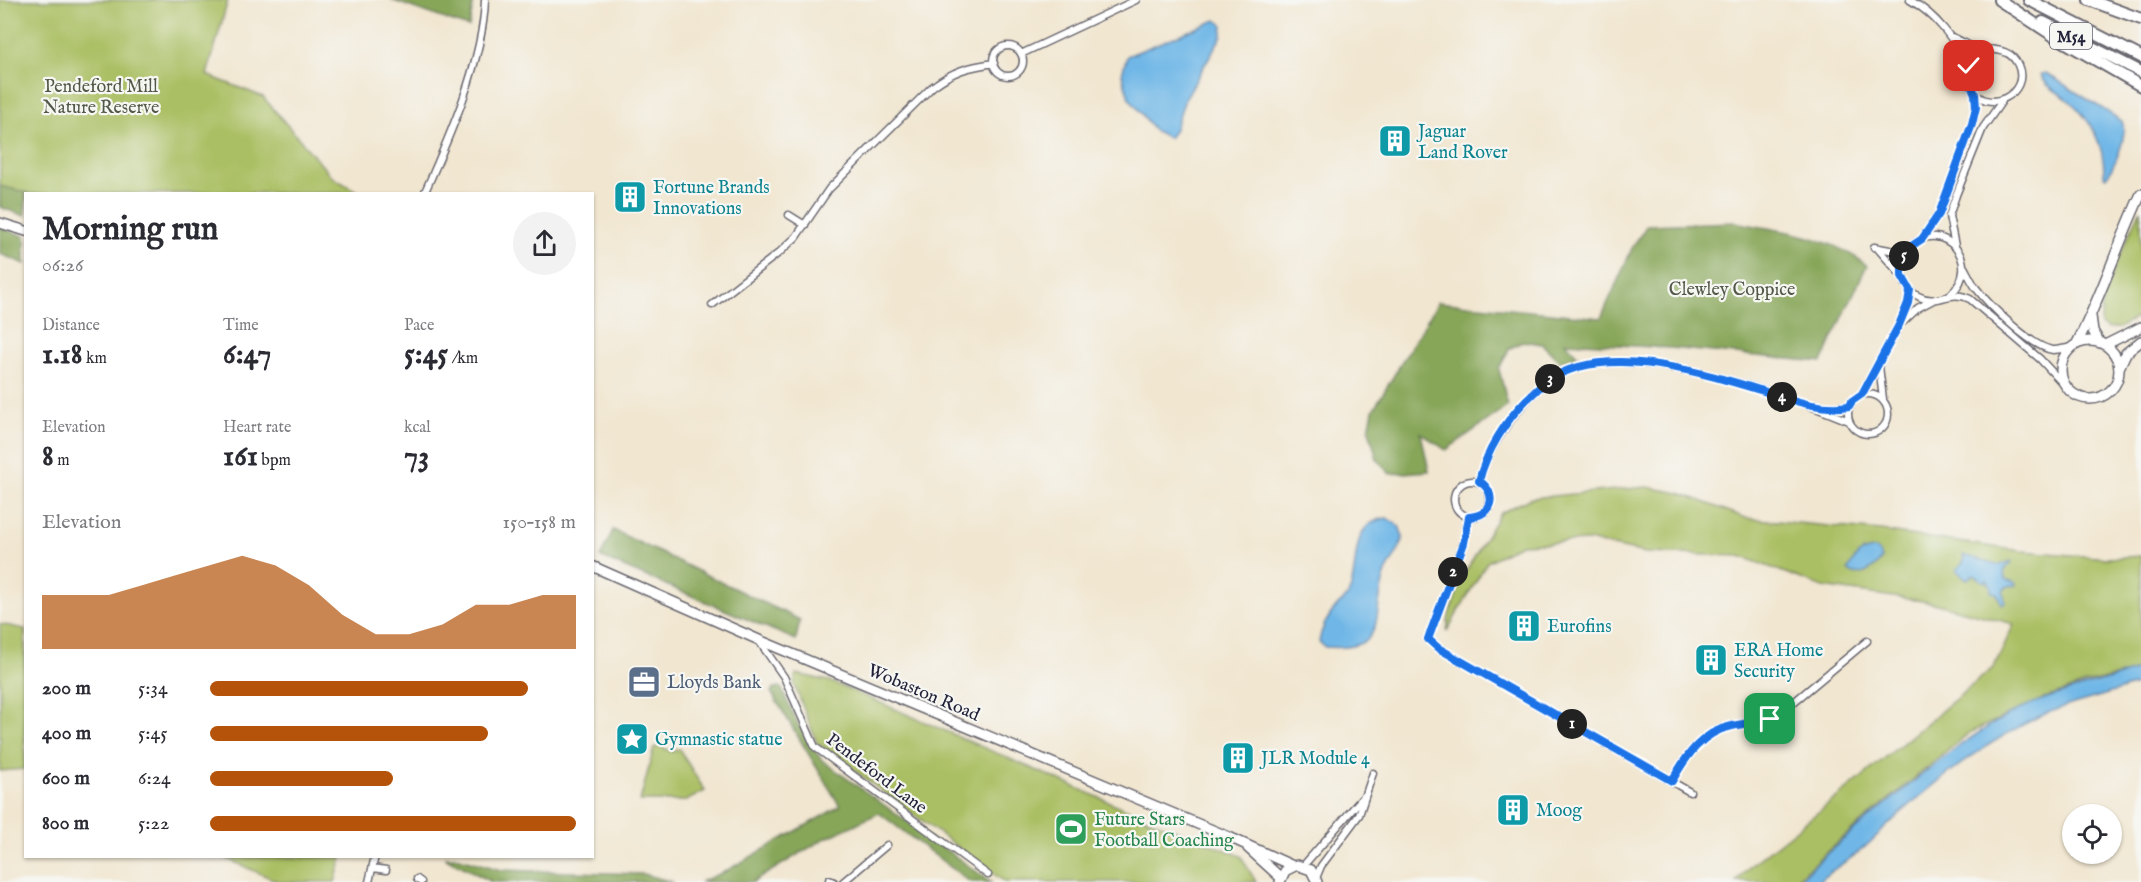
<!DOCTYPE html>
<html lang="en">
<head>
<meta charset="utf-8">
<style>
  :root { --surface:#fff; --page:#f2f2f3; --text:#2b2b33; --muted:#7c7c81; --accent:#b45309 }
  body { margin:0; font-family:"IM FELL English",serif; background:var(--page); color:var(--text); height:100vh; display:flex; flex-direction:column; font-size:22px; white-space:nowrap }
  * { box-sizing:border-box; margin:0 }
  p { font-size:20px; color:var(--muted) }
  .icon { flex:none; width:33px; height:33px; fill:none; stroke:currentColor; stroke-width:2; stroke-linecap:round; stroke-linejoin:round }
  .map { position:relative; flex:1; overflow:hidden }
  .side { position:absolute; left:24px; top:192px; width:570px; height:666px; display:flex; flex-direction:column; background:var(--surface); border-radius:0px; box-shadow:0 2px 4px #0004 }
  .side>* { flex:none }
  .fabs { position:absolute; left:2062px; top:804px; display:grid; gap:12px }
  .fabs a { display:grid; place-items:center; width:60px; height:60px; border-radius:50%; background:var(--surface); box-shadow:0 2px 4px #0004; font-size:30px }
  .pin { position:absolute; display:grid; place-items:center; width:51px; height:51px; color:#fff; margin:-26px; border-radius:12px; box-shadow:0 3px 9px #0006 }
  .km { position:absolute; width:30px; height:30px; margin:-15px; border-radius:50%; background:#222; color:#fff; font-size:16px; line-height:30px; text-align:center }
  .round { display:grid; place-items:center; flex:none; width:63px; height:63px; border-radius:32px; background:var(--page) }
  .headline { display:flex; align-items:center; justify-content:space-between; height:102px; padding:0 18px }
  h1 { font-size:33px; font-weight:800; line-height:45px }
  .figures { display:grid; grid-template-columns:repeat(3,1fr); gap:9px; height:102px; padding:6px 18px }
  .figures div { display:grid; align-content:center }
  .figures b { font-size:30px; font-weight:800 }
  .figures small { font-size:16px; font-weight:400 }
  .figures p { font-size:16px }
  .chart { height:168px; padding:12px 18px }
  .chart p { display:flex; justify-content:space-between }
  .chart svg { width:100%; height:108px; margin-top:6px; fill:var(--accent); opacity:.7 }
  ul { padding:0 18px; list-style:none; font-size:20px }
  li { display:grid; grid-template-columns:96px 72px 1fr; align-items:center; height:45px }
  li i { height:15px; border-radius:8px; background:var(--accent) }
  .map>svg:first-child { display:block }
  .green { fill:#aabf63; stroke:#66704f; stroke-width:1.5 }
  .forest { fill:#87a659; stroke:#54644a; stroke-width:1.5 }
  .water { fill:#6fb7e7; stroke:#486c91; stroke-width:1.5 }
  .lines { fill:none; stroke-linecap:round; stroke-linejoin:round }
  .street-casing { stroke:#6a676f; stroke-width:9 }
  .secondary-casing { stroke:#6a676f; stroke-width:12 }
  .primary-casing { stroke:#6a676f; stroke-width:12 }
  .highway-casing { stroke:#6a676f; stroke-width:14 }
  .street { stroke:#fff; stroke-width:6 }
  .secondary { stroke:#fff; stroke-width:9 }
  .primary { stroke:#fff; stroke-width:9 }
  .highway { stroke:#fff; stroke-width:10 }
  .route-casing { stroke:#fff; stroke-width:12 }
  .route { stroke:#1a73e8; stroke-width:8 }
  .labels { text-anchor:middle; stroke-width:4.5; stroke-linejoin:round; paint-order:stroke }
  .shield { fill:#f6f6f2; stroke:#626272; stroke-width:1.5 }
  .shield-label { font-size:16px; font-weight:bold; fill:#22223b }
  .park-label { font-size:18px; fill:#525949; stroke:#f6f6f2 }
  .culture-label { font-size:18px; fill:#0d838f; stroke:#f6f6f2; text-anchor:start }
  .service-label { font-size:18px; fill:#4e5e75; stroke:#f6f6f2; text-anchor:start }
  .street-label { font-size:18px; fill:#22223b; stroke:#f6f6f2 }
  .leisure-label { font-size:18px; fill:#27864d; stroke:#f6f6f2; text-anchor:start }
</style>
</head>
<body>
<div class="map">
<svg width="2141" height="882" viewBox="0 0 2141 882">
  <rect width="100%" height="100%" fill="#f6f6f2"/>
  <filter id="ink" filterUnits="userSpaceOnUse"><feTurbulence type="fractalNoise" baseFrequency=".0167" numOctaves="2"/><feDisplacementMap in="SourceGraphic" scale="12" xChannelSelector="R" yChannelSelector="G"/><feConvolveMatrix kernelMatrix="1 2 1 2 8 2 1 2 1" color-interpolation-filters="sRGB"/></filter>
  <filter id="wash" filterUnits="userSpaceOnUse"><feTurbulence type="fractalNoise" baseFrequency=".008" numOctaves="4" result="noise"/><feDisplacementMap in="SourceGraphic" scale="24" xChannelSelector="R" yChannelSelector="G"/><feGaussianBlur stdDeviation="1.35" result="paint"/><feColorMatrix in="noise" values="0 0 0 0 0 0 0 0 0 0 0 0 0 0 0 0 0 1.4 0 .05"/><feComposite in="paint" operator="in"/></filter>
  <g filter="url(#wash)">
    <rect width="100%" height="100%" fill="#f1e6d0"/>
    <path class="green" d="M0 0H228L207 75 263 97 332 177 360 193 26 194 25 216 0 207Z
      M2141 209V315L2119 328 2107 329 2101 325C2099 291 2127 240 2141 209Z
      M1647 487 1680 493 1746 518 1881 531 2022 551 2108 558 2141 556V668L2130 673 2086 684 2043 699 1969 733 1839 841 1793 882H1736L1751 865 1850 787 1994 667 2014 624 1929 602 1823 587 1740 556 1645 553 1590 541 1521 544 1487 562 1447 631 1449 615 1463 576 1500 513 1531 498Z
      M0 624 25 629V769L0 771Z
      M796 674 829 681 860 694 1151 820 1241 856 1256 882H1005L817 743 794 684Z
      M659 746 672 752 679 749 705 791 686 801H640L654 748Z
      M223 857H342L335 882H279Z"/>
    <path class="forest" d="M391 0H474L469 27 462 25Z
      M0 186 28 193 26 194 25 216 0 207Z
      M1735 222C1784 232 1826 234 1867 265L1822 362 1670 348 1565 342 1578 356 1560 362 1542 344 1523 341 1509 349 1499 369 1508 406 1446 450 1421 433 1429 471 1390 474 1377 459 1369 430 1373 410 1438 302 1601 318 1633 246 1647 225Z
      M0 228 25 236V264L0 254Z
      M613 530 800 620 796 640 600 557Z
      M781 687C793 714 804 739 823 761L991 882H970L879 813 822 840 753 882H700L724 872 840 806 771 692 774 688Z
      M444 857H456L502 870 643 874 673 882H492Z"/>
    <path class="water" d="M1216 20 1223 25 1222 35 1185 99 1174 131 1169 138 1155 131 1129 98 1122 74 1127 56Z
      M2046 73 2122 121C2128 137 2116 162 2107 177L2104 176C2105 146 2091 118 2067 99 2057 91 2044 86 2041 74Z
      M1387 518 1399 526 1403 537C1401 550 1390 562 1385 575 1371 617 1390 652 1325 647L1319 642C1321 628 1328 616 1338 605 1341 602 1346 599 1348 595 1361 570 1346 522 1387 518Z
      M1876 549 1880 553 1882 558C1875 569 1858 581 1848 570 1855 557 1858 550 1876 549Z
      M1963 555 2000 565 2011 561 2012 562 2005 568 2004 574 2006 579 2015 582 2016 585 2008 586 2003 591 2005 602 2002 604 1996 593 1991 592V586L1987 580 1984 582 1974 575 1967 579 1956 570 1962 564 1965 558Z
      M2141 668V683C2110 695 2076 701 2045 714 1992 738 1946 773 1902 812 1887 825 1874 840 1859 852 1845 863 1831 870 1818 882H1797C1825 853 1856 829 1886 804 1930 768 1972 732 2024 707 2062 690 2103 684 2141 668Z"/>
  </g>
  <g filter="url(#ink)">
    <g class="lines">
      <defs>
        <path id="street" d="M1910 0C1938 16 1953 39 1969 67
          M1952 37C1959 40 1966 44 1973 47 1989 52 2009 45 2018 65 2031 94 1987 116 1971 88 1963 72 1971 56 1986 50
          M993 61a15 15 0 1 1 30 0a15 15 0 1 1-30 0Z
          M1021 54 1136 0
          M424 194C449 138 483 61 485 0
          M789 215 805 225
          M1922 239 1939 214 1948 192 1972 124 1976 107 1975 94
          M1955 246 1949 216 1956 195 1983 128 2002 101
          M1874 247 1905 253
          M1879 250 1902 276
          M1964 267C1968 274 1971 281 1976 288 1988 304 2032 348 2053 350 2059 350 2066 348 2072 347
          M1951 294C1984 263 1943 218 1912 245 1905 251 1901 260 1901 270 1902 280 1908 291 1918 296 1938 307 1949 288 1970 299L2040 359 2066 387
          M712 305 780 252 796 237 829 189 932 87C953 71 967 67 994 63
          M1903 322 1918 308 1933 300
          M1879 366 1883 399
          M1848 414a20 20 0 1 1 40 0a20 20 0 1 1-40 0Z
          M1862 394 1899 325 1908 303 1910 290
          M1820 407 1849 406
          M1454 499a18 18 0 1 1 36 0a18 18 0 1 1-36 0Z
          M1479 481C1484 460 1497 439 1510 421 1527 399 1544 379 1571 369 1639 345 1784 394 1849 421
          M1469 517 1464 543 1428 639 1438 648 1690 792
          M759 641 784 677 815 747 988 875
          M1672 781C1685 756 1702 732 1732 726 1751 722 1765 722 1782 712L1867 641
          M1303 866 1364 796
          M373 868 386 870
          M1316 878 1321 866 1359 815 1373 773
          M417 879 421 882
          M829 880 834 882
          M369 882 375 856
          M843 882 887 845"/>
        <path id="secondary" d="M0 223 26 231
          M592 566 759 640 1229 837 1293 866
          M1248 848 1281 878
          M1280 882 1285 871 1297 865 1311 870 1317 882"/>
        <path id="primary" d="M2091 316 2093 331 2100 343
          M2061 370a29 29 0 1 1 58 0a29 29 0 1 1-58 0Z
          M2077 343C2102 295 2118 243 2141 194
          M2105 345 2141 327
          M2119 368 2126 353 2141 341"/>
        <path id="highway" d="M1999 0 2054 36 2141 86
          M2029 0 2141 57
          M2089 0 2141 19
          M2043 22 2141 72"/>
      </defs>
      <use href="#street" class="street-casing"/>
      <use href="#secondary" class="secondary-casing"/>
      <use href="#primary" class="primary-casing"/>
      <use href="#highway" class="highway-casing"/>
      <use href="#street" class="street"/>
      <use href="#secondary" class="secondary"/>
      <use href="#primary" class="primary"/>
      <use href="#highway" class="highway"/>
    </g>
  </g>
  <g class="lines" filter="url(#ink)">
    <defs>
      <path id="route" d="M1770 719C1757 723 1745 723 1732 726 1702 732 1686 756 1672 781L1438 648 1428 639 1464 543 1469 517C1493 516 1498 493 1479 481 1486 452 1506 420 1527 399 1534 393 1540 386 1547 381 1605 342 1699 372 1760 390 1790 399 1818 411 1849 406L1852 401 1862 394 1899 325 1908 303 1910 290 1902 276V260L1910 247 1922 239 1939 214 1972 124 1976 107 1975 94 1968 78 1969 66"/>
    </defs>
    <use href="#route" class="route-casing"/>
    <use href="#route" class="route"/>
  </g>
  <defs>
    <symbol id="building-square" viewBox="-11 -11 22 22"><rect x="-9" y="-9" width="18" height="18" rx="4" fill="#0f9aa8" stroke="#f6f6f2"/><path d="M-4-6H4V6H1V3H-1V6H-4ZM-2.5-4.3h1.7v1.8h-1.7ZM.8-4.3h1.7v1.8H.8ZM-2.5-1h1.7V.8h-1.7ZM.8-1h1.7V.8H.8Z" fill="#fff"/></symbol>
    <symbol id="office-square" viewBox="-11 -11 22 22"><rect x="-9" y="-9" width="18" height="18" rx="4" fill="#5c6f8a" stroke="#f6f6f2"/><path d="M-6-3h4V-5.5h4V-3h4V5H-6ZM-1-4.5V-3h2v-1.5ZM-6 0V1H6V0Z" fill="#fff"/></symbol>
    <symbol id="sight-square" viewBox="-11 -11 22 22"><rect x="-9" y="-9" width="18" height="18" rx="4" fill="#0f9aa8" stroke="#f6f6f2"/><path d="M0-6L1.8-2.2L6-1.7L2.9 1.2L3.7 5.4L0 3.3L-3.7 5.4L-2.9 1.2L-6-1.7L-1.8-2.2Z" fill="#fff"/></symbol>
    <symbol id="stadium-square" viewBox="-11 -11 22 22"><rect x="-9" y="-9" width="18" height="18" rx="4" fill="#2e9e5b" stroke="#f6f6f2"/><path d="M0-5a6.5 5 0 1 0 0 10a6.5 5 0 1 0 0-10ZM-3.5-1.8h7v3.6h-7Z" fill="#fff"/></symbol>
  </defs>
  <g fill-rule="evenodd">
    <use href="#building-square" x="1376" y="122" width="38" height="38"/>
    <use href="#building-square" x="611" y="178" width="38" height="38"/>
    <use href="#building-square" x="1505" y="607" width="38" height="38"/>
    <use href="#building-square" x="1692" y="641" width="38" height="38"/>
    <use href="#office-square" x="625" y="663" width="38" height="38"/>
    <use href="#sight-square" x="613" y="720" width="38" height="38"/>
    <use href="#building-square" x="1219" y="739" width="38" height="38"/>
    <use href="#building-square" x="1494" y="791" width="38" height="38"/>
    <use href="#stadium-square" x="1052" y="810" width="38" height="38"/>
  </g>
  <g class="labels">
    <rect class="shield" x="2050" y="23" width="42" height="26" rx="4.5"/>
    <g class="shield-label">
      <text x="2071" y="42">M54</text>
    </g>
    <g class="park-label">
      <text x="101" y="92">Pendeford Mill<tspan x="101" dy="21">Nature Reserve</tspan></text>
      <text x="1732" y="295">Clewley Coppice</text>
    </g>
    <g class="culture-label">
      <text x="1418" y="137">Jaguar<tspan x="1418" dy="21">Land Rover</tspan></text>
      <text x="653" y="193">Fortune Brands<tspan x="653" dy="21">Innovations</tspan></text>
      <text x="1547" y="632">Eurofins</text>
      <text x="1734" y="656">ERA Home<tspan x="1734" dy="21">Security</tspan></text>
      <text x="655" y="745">Gymnastic statue</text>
      <text x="1261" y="764">JLR Module 4</text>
      <text x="1536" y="816">Moog</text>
    </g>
    <g class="service-label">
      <text x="667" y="688">Lloyds Bank</text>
    </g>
    <g class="street-label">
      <text transform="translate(924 692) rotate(23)" y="6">Wobaston Road</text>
      <text transform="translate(877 773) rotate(37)" y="6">Pendeford Lane</text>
    </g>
    <g class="leisure-label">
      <text x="1094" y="825">Future Stars<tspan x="1094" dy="21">Football Coaching</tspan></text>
    </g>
  </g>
</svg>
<div class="fabs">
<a><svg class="icon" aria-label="locate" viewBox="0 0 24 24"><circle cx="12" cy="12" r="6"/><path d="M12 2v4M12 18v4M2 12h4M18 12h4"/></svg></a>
</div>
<div class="pin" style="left:1770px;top:719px;background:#1e9e55"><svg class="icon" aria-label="arrive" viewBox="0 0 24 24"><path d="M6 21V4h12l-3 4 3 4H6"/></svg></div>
<div class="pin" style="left:1969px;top:66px;background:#d93025"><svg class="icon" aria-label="check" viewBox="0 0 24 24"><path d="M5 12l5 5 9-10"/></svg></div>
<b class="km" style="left:1572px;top:724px">1</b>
<b class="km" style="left:1453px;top:572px">2</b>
<b class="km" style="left:1550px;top:379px">3</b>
<b class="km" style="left:1782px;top:397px">4</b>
<b class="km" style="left:1904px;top:256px">5</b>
<section class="side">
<div class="headline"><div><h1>Morning run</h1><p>06:26</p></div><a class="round"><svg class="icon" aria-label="share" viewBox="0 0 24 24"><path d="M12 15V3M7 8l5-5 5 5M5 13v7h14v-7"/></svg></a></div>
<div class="figures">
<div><p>Distance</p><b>1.18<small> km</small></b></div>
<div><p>Time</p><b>6:47</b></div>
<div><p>Pace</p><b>5:45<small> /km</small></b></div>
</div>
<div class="figures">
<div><p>Elevation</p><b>8<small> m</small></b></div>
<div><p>Heart rate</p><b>161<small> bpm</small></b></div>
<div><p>kcal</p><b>73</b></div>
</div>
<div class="chart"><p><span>Elevation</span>150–158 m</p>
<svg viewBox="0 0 160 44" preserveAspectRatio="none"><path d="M0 44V22L10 22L20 22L30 18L40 14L50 10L60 6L70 10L80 18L90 30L100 38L110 38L120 34L130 26L140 26L150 22L160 22V44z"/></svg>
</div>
<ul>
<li><b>200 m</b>5:34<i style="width:87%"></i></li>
<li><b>400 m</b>5:45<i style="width:76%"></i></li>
<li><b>600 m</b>6:24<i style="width:50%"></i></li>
<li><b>800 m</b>5:22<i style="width:100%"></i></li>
</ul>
</section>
</div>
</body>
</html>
